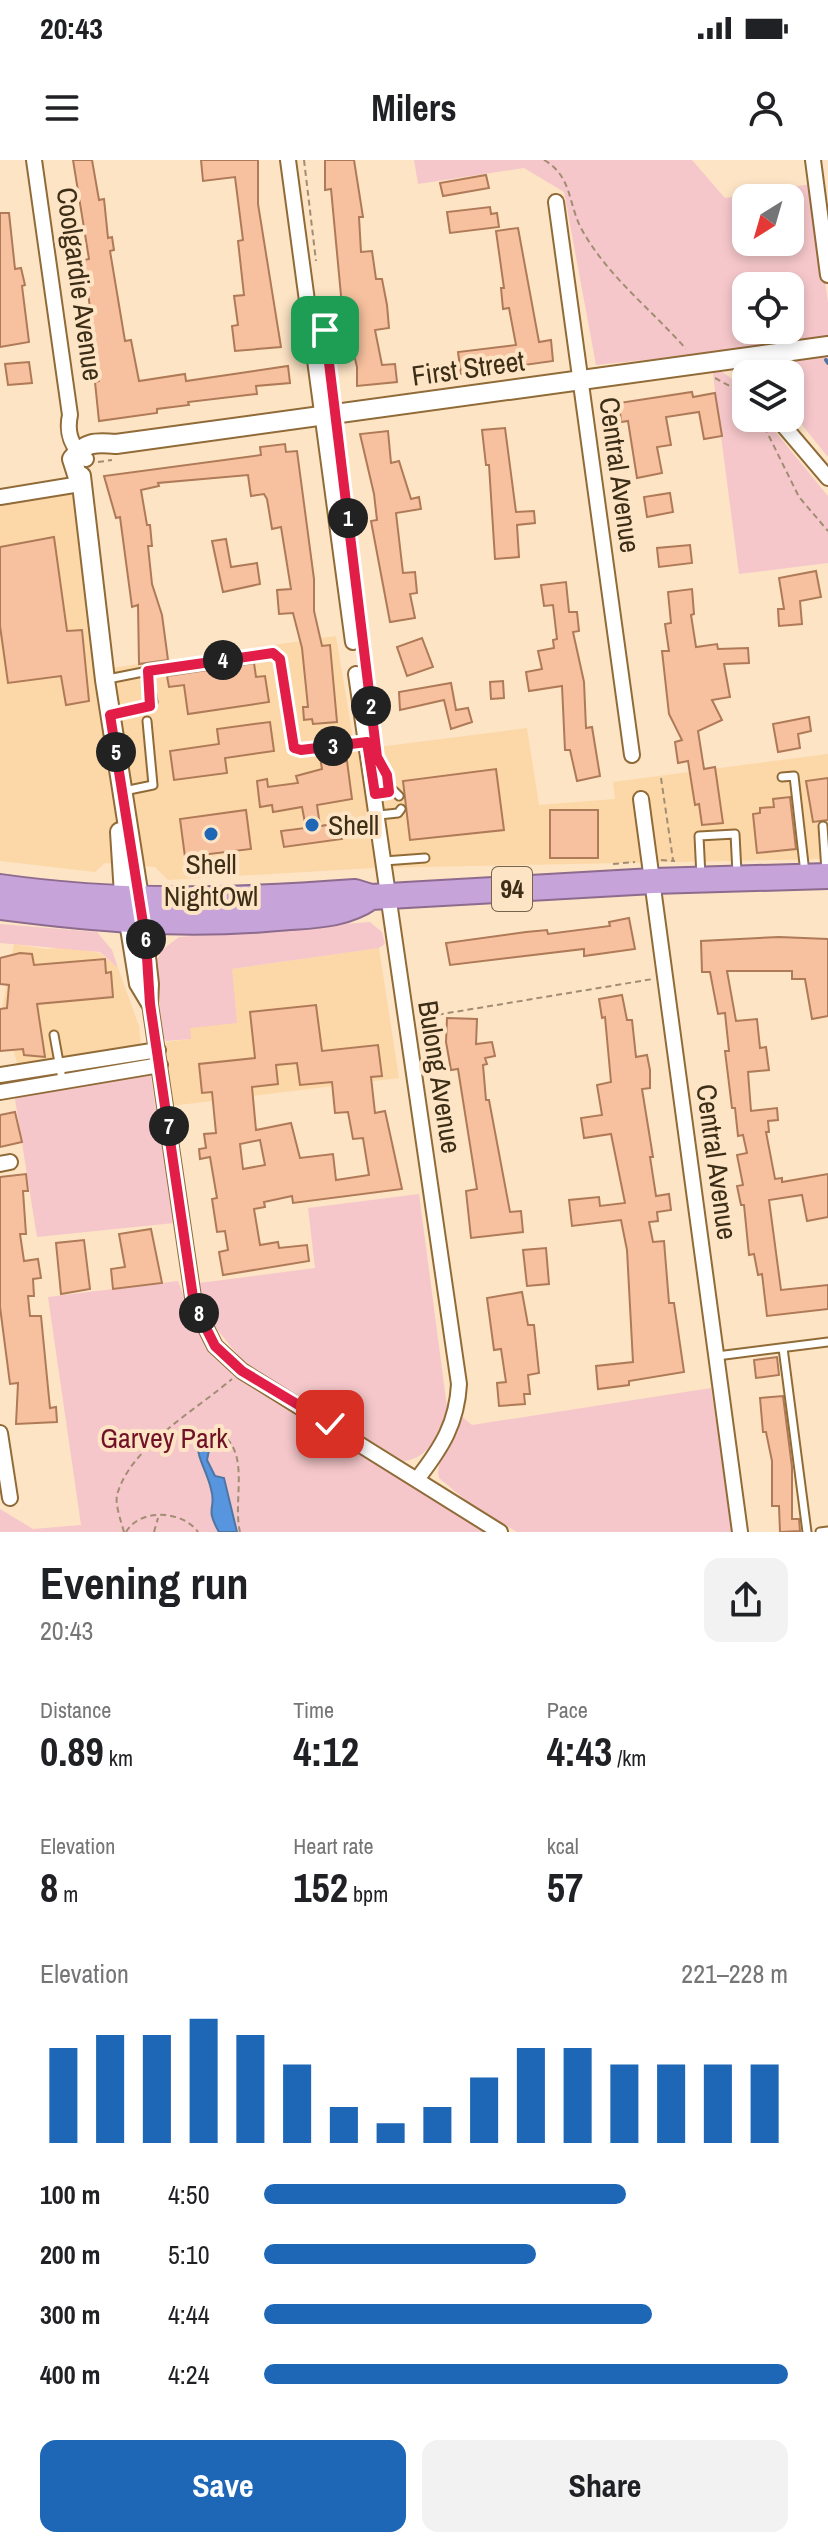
<!DOCTYPE html>
<html lang="en">
<head>
<meta charset="utf-8">
<style>
  :root { --surface:#fff; --page:#f2f2f2; --text:#202124; --muted:#757577; --accent:#1d67b6 }
  body { margin:0; font-family:"Archivo Narrow",sans-serif; background:var(--page); color:var(--text); height:100vh; display:flex; flex-direction:column; font-size:30px; white-space:nowrap }
  * { box-sizing:border-box; margin:0 }
  p { font-size:26px; color:var(--muted) }
  .icon { flex:none; width:44px; height:44px; fill:none; stroke:currentColor; stroke-width:2; stroke-linecap:round; stroke-linejoin:round }
  .map { position:relative; height:1372px; overflow:hidden }
  .details { display:flex; flex-direction:column; background:var(--surface); flex:1 }
  .details>* { flex:none }
  .needle { width:52px; rotate:217deg }
  .controls { position:absolute; left:732px; top:24px; display:grid; gap:16px }
  .controls a { display:grid; place-items:center; width:72px; height:72px; border-radius:16px; background:var(--surface); box-shadow:0 4px 12px #0003; font-size:40px }
  .pin { position:absolute; display:grid; place-items:center; width:68px; height:68px; color:#fff; margin:-34px; border-radius:16px; box-shadow:0 4px 12px #0006 }
  .km { position:absolute; width:40px; height:40px; margin:-20px; border-radius:50%; background:#222; color:#fff; font-size:22px; line-height:40px; text-align:center }
  .round { display:grid; place-items:center; flex:none; width:84px; height:84px; border-radius:16px; background:var(--page) }
  .overview { display:flex; align-items:center; justify-content:space-between; height:136px; padding:0 40px }
  h1 { font-size:44px; font-weight:700; line-height:60px }
  .metrics { display:grid; grid-template-columns:repeat(3,1fr); gap:12px; height:136px; padding:8px 40px }
  .metrics div { display:grid; align-content:center }
  .metrics b { font-size:40px; font-weight:700 }
  .metrics small { font-size:22px; font-weight:400 }
  .metrics p { font-size:22px }
  .chart { height:224px; padding:16px 40px }
  .chart p { display:flex; justify-content:space-between }
  .chart svg { width:100%; height:144px; margin-top:8px; stroke:var(--accent); stroke-width:6 }
  .action { display:flex; gap:16px; margin-top:auto; padding:16px 40px }
  .action a { flex:1; height:92px; border-radius:16px; background:var(--accent); color:#fff; font-size:32px; font-weight:700; line-height:92px; text-align:center }
  .action a+a { background:var(--page); color:var(--text) }
  ul { padding:0 40px; list-style:none; font-size:26px }
  li { display:grid; grid-template-columns:128px 96px 1fr; align-items:center; height:60px }
  li i { height:20px; border-radius:10px; background:var(--accent) }
  .status { display:flex; justify-content:space-between; align-items:center; height:56px; padding:0 40px; background:var(--surface); direction:ltr }
  .status svg { height:22px; fill:currentColor }
  header { display:flex; justify-content:space-between; align-items:center; height:104px; padding:0 40px; background:var(--surface); font-size:36px; font-weight:700 }
  .map>svg:first-child { display:block }
  .built { fill:#fcd7a7 }
  .green { fill:#f5c7ca; fill-rule:evenodd }
  .water { fill:#5795df; stroke:#4f76a3; stroke-width:2 }
  .lines { fill:none; stroke-linecap:round; stroke-linejoin:round }
  .stream { stroke:#4f76a3; stroke-width:4 }
  .building { fill:#f7c19f; stroke:#af7a57; stroke-width:2; fill-rule:evenodd }
  .service-casing { stroke:#906b38; stroke-width:11 }
  .minor-casing { stroke:#906b38; stroke-width:18 }
  .tertiary-casing { stroke:#906b38; stroke-width:22 }
  .trunk-casing { stroke:#8d6b8e; stroke-width:28 }
  .path { stroke:#a28d73; stroke-width:2; stroke-dasharray:6 4; stroke-linecap:butt }
  .service { stroke:#fff; stroke-width:7 }
  .minor { stroke:#fff; stroke-width:14 }
  .tertiary { stroke:#fff; stroke-width:18 }
  .trunk { stroke:#c6a3d8; stroke-width:24 }
  .route-casing { stroke:#fff; stroke-width:16 }
  .route { stroke:#e11d48; stroke-width:10 }
  .poi-dot { fill:#1d67b6; stroke:#fde4c5; stroke-width:3 }
  .labels { text-anchor:middle; stroke-width:8; stroke-linejoin:round; paint-order:stroke }
  .shield { fill:#fde4c5; stroke:#76644b; stroke-width:2 }
  .shield-label { font-size:26px; font-weight:bold; fill:#3c2d17 }
  .street-label { font-size:28px; fill:#3c2d17; stroke:#fde4c5 }
  .poi-label { font-size:28px; fill:#3c2d17; stroke:#fde4c5; text-anchor:start }
  .park-label { font-size:28px; fill:#701128; stroke:#fde4c5 }
</style>
</head>
<body>
<div class="status"><b>20:43</b><svg viewBox="0 0 49 12"><path d="M0 12V9h3v3zM5 12V6h3v6zM10 12V3h3v9zM15 12V0h3v12zM26 1h20v11H26zM47 4h2v5h-2z"/></svg></div>
<header><svg class="icon" aria-label="menu" viewBox="0 0 24 24"><path d="M4 6h16M4 12h16M4 18h16"/></svg>Milers<svg class="icon" aria-label="person" viewBox="0 0 24 24"><circle cx="12" cy="8" r="4"/><path d="M4 21q1-7 8-7t8 7"/></svg></header>
<div class="map">
<svg width="828" height="1372" viewBox="0 0 828 1372">
  <rect width="100%" height="100%" fill="#fde4c5"/>
  <path class="built" d="M79 320 104 509 336 476 355 590 527 568 539 645 615 639 613 622 828 594V699L374 708 168 720 155 707 105 703 95 712 0 701V335Z
    M14 784 46 789 70 787 100 793 118 808 139 866 141 886 18 906 2 849Z
    M379 788 399 918 171 946 166 882 190 879 189 868 232 809Z"/>
  <path class="green" d="M414 0H692L725 38 811 24 828 143V297L790 250V214H761L742 190 596 205 564 32 524 8 418 24ZM746 38H790V82H746ZM746 126H790V170H746Z
    M712 207C737 218 746 231 746 258H764L828 336V403L739 414Z
    M370 762 382 772 385 784 379 788 232 809 237 863 190 868 191 879 166 881 162 875 156 802 162 790 179 777Z
    M0 764 97 772 112 790 118 808 100 792 0 783Z
    M150 911 174 1063 37 1077 14 933Z
    M419 1034 447 1247C440 1271 431 1298 404 1301L245 1204 203 1152 199 1123 315 1108 308 1048Z
    M178 1121C192 1158 203 1186 234 1212L486 1372H0V1349L33 1369 81 1365 48 1137Z
    M711 1228 732 1372H517L468 1342 439 1318C434 1303 455 1272 460 1255L472 1265Z"/>
  <path class="water" d="M201 1277 210 1285 207 1300 215 1316 224 1318 237 1372H219C204 1346 217 1350 211 1329 207 1311 197 1299 197 1280Z"/>
  <g class="lines">
    <path class="stream" d="M826 200 828 203"/>
  </g>
  <path class="building" d="M73 0H92L99 40 104 39 108 78 112 77 114 90 110 91 125 181 131 180 139 221 185 214 186 221 288 206 290 223 256 226 257 234 188 242 189 245 157 249V253L99 261 95 222 99 221 84 100 89 99Z
    M201 0H258V44L281 187 235 191 232 166 238 165 234 136 244 135 238 81 243 80 235 17 203 21Z
    M325 0H354L363 57H359L361 92 372 91 376 119H382L387 145 389 168 375 170 382 205 395 204 397 222 357 226V207L342 146 331 29 325 30Z
    M486 15 489 28 443 36 440 23Z
    M490 47 491 54 497 53 499 67 450 73 447 52Z
    M0 53H9L15 109 21 108 25 125 22 126 29 182 0 187Z
    M518 68 539 182 551 180 553 201 461 214 458 192 516 185 509 148 503 149 501 128H504L496 71Z
    M29 202 32 223 8 225 5 204Z
    M692 232 693 237 715 233 722 276 704 279 699 252 666 257 671 285 657 287 662 313 637 318 628 261 621 262 619 243Z
    M505 268 516 352 534 351 535 363 517 365 519 397 495 399 489 305H486L482 270Z
    M388 271 391 303 399 301 411 339 419 337 421 349 396 353 403 413 415 412 417 433 410 434 415 458 390 462 371 361 377 360 374 334 360 274Z
    M285 284 286 292 297 291 314 419V451L322 486 330 485 337 562 313 564 312 559 304 560 303 547H308L302 488 293 453 279 454 277 430 291 429 281 367 272 369 267 339 264 334 251 336 248 315 158 323 159 326 141 330 147 365H150L152 386H148L152 424 162 455 168 500 139 504 138 445 132 447 120 357 116 358 104 316 261 295 260 287Z
    M670 333 673 352 647 357 644 337Z
    M54 377 67 471 82 470 89 541 66 545 61 516 8 523 0 466V387Z
    M226 379 231 407 257 403 260 424 223 432 212 381Z
    M690 385 692 403 659 407 657 388Z
    M816 411 821 437 800 441 802 464 779 466 778 449H784L779 418Z
    M566 422 569 452H577L579 471 573 472 584 522 586 568 592 567 600 616 577 621 570 590H565L562 526 529 531 526 512 542 509 538 491 554 488 553 480 557 479 553 445 544 446 541 425Z
    M692 429 694 454 691 455 696 487 717 484 718 489 748 488 749 503 724 504 730 537 712 540 722 560 698 571 704 609 715 607 723 663 702 665 699 644 695 645 688 601 678 603 675 582 682 580 669 554 662 491H669L665 464 671 463 668 432Z
    M422 478 433 507 407 516 397 487Z
    M254 503 256 517 265 516 269 542 188 554 184 525 169 527 167 516Z
    M503 521 504 538 491 539 490 522Z
    M451 523 456 550 468 548 472 562 451 569 444 540 400 550 399 532Z
    M809 557 811 571 798 574 800 588 778 592 773 564Z
    M270 562 274 591 225 598 227 613 174 620 170 591 219 584 217 569Z
    M332 595 333 603 347 601 352 639 317 645 320 666 340 663 342 679 284 687 281 671 306 668 302 647 273 652 272 645 260 647 257 621 267 619 268 627 298 623 296 616 322 609 320 597Z
    M496 609 504 670 410 680 403 621Z
    M828 618V660L813 662 806 621Z
    M790 637 796 689 757 693 753 654 760 653V648L774 647 773 639Z
    M246 650 251 689 185 697 180 659Z
    M550 650H598V698H550Z
    M629 758 635 789 584 796V789L450 805 446 783 526 772 547 770 548 774 610 766 609 762Z
    M779 777 828 779V856L812 859 805 819H792V811H727L736 861 757 859 760 888 766 887 769 910 748 912 751 951 777 948 778 960 768 961 769 972H766L775 1019 782 1018V1022L828 1014V1057L807 1061 802 1035 769 1040 781 1130 828 1125V1149L767 1156 762 1114 758 1115 754 1094 749 1095 744 1045H741L737 1026 743 1025 737 995 747 993 743 975 738 976 735 948H732L725 891H729L725 853 718 854 710 812H702L701 781Z
    M20 793 32 794 34 805 105 799 106 813 111 812 113 837 37 844 45 897 24 895 23 889 0 891V849L7 848 9 825 0 824V798Z
    M622 835 627 860H632L636 897 647 895 650 910V928L642 929 653 997H650L656 1036 669 1034 671 1050 657 1052 658 1061 649 1062 653 1082 664 1081 669 1143H674L684 1212 629 1221V1225L598 1229 596 1206 633 1202 627 1090 621 1060 572 1066 569 1040 599 1037 600 1046 625 1043 611 974 584 978 581 958 602 955 597 925 611 922 605 857 602 858 599 839Z
    M316 845 322 891 378 885 382 916 371 917 375 953 385 951 402 1029 293 1043 292 1036 264 1042 265 1047 254 1049 260 1085 278 1082 279 1088 307 1085 309 1101 223 1115 219 1092 228 1090 225 1071 217 1072 212 1039 217 1038 210 997 200 999 199 989 206 988 204 974 216 973 212 932 202 933 199 904 255 898 250 852ZM297 903 300 925 332 922 335 953 348 952 353 979 363 978 369 1015 336 1020 333 994 300 998 291 963 256 970 252 927 278 924 276 905ZM260 980 265 1005 243 1009 240 984Z
    M447 858 477 859 476 884 492 882 495 896 485 898 487 904 483 905 486 940H489L510 1052 521 1051 523 1072 471 1078 466 1031 477 1029 458 909 451 910 446 882Z
    M15 952 22 982 0 987V955Z
    M26 1014 28 1031H23L26 1074H20L24 1101 38 1099 41 1118 33 1119 34 1136H28L30 1156H41L50 1248 56 1247 57 1262 16 1264 18 1223 10 1224 0 1147V1017Z
    M151 1069 162 1123 113 1129 111 1109 125 1107 119 1074Z
    M84 1080 90 1129 61 1134 56 1083Z
    M546 1088 549 1124 527 1126 523 1090Z
    M522 1132 528 1165H534L539 1213 528 1215 530 1234H524L525 1244 499 1246 497 1223 506 1222 501 1189 494 1190 487 1138Z
    M777 1197 779 1215 756 1218 754 1200Z
    M783 1236 792 1307V1359H799L800 1371 780 1372 779 1346H772V1301L766 1272H763L760 1238Z"/>
  <g class="lines">
    <defs>
      <path id="service" d="M148 511 273 493 280 499 294 588 301 590 365 582
        M108 519 148 511 153 542 147 548 113 555
        M782 617 794 616 805 713
        M124 631 153 625 147 561
        M375 634 394 631 399 636
        M379 655 398 653 401 649
        M823 666 826 711
        M384 701 425 698
        M701 717 699 676 735 674 737 713
        M54 875 62 919
        M783 1188 807 1372
        M717 1196 828 1182
        M820 1372 828 1371"/>
      <path id="minor" d="M34 0 70 255C66 273 72 288 86 299
        M288 0 353 482
        M813 0 828 115
        M556 42 632 595
        M752 196 754 214
        M777 258 828 318
        M0 337 80 324
        M356 514 459 1224C457 1263 442 1287 418 1318
        M641 639 740 1372
        M127 762 137 824 149 844
        M144 762 151 824 150 844 194 1144 215 1186 242 1211 500 1372
        M0 915 158 890
        M0 932 160 905
        M0 1004 10 1002
        M0 1273 10 1338"/>
      <path id="tertiary" d="M81 316 105 520 141 750
        M80 324 72 299C84 282 96 282 116 284L828 186
        M120 672 125 750"/>
      <path id="trunk" d="M0 727C119 744 235 741 355 732L371 737 653 721 828 716
        M0 747C93 759 183 767 277 758 312 755 341 757 371 737"/>
    </defs>
    <use href="#service" class="service-casing"/>
    <use href="#minor" class="minor-casing"/>
    <use href="#tertiary" class="tertiary-casing"/>
    <use href="#trunk" class="trunk-casing"/>
    <path class="path" d="M304 0 316 101
      M544 0C572 16 568 43 581 68 606 115 652 150 686 189
      M715 218 735 229 745 225
      M736 229 746 240
      M760 258 799 337 828 371
      M98 302 112 300
      M364 492 366 506
      M384 610 387 622
      M661 618 673 700
      M661 700 675 701
      M613 704 635 702
      M418 858 653 819
      M227 1279C248 1300 233 1343 240 1372
      M124 1372C121 1361 115 1345 117 1335 130 1287 196 1250 232 1219
      M126 1372C140 1348 182 1350 198 1372
      M154 1372 158 1358"/>
    <use href="#service" class="service"/>
    <use href="#minor" class="minor"/>
    <use href="#tertiary" class="tertiary"/>
    <use href="#trunk" class="trunk"/>
  </g>
  <g class="lines">
    <defs>
      <path id="route" d="M325 170 377 597 387 615 389 632 375 634 367 582 301 590 294 588 280 499 273 493 148 511 150 546 110 555 146 782 150 844 194 1144 215 1186 242 1211 330 1264"/>
    </defs>
    <use href="#route" class="route-casing"/>
    <use href="#route" class="route"/>
  </g>
  <g class="poi-dot">
    <circle cx="312" cy="665" r="8"/>
    <circle cx="211" cy="674" r="8"/>
  </g>
  <g class="labels">
    <rect class="shield" x="492" y="707" width="40" height="44" rx="6"/>
    <g class="shield-label">
      <text x="512" y="738">94</text>
    </g>
    <g class="street-label">
      <text transform="translate(80 124) rotate(82)" y="10">Coolgardie Avenue</text>
      <text transform="translate(468 208) rotate(-8)" y="10">First Street</text>
      <text transform="translate(620 315) rotate(82)" y="10">Central Avenue</text>
      <text transform="translate(440 917) rotate(81)" y="10">Bulong Avenue</text>
      <text transform="translate(717 1002) rotate(82)" y="10">Central Avenue</text>
    </g>
    <g class="poi-label">
      <text x="328" y="675">Shell</text>
      <text x="211" y="714" text-anchor="middle">Shell<tspan x="211" dy="32">NightOwl</tspan></text>
    </g>
    <g class="park-label">
      <text x="164" y="1288">Garvey Park</text>
    </g>
  </g>
</svg>
<div class="controls">
<a><svg class="needle" viewBox="-14 -14 28 28"><path d="M0-13l5 13h-10z" fill="#e53935"/><path d="M0 13l5-13h-10z" fill="#757577"/></svg></a>
<a><svg class="icon" aria-label="locate" viewBox="0 0 24 24"><circle cx="12" cy="12" r="6"/><path d="M12 2v4M12 18v4M2 12h4M18 12h4"/></svg></a>
<a><svg class="icon" aria-label="layers" viewBox="0 0 24 24"><path d="M12 4l9 5-9 5-9-5zM3 14l9 5 9-5"/></svg></a>
</div>
<div class="pin" style="left:325px;top:170px;background:#1e9e55"><svg class="icon" aria-label="arrive" viewBox="0 0 24 24"><path d="M6 21V4h12l-3 4 3 4H6"/></svg></div>
<div class="pin" style="left:330px;top:1264px;background:#d93025"><svg class="icon" aria-label="check" viewBox="0 0 24 24"><path d="M5 12l5 5 9-10"/></svg></div>
<b class="km" style="left:348px;top:358px">1</b>
<b class="km" style="left:371px;top:546px">2</b>
<b class="km" style="left:333px;top:586px">3</b>
<b class="km" style="left:223px;top:500px">4</b>
<b class="km" style="left:116px;top:592px">5</b>
<b class="km" style="left:146px;top:779px">6</b>
<b class="km" style="left:169px;top:966px">7</b>
<b class="km" style="left:199px;top:1153px">8</b>
</div>
<section class="details">
<div class="overview"><div><h1>Evening run</h1><p>20:43</p></div><a class="round"><svg class="icon" aria-label="share" viewBox="0 0 24 24"><path d="M12 15V3M7 8l5-5 5 5M5 13v7h14v-7"/></svg></a></div>
<div class="metrics">
<div><p>Distance</p><b>0.89<small> km</small></b></div>
<div><p>Time</p><b>4:12</b></div>
<div><p>Pace</p><b>4:43<small> /km</small></b></div>
</div>
<div class="metrics">
<div><p>Elevation</p><b>8<small> m</small></b></div>
<div><p>Heart rate</p><b>152<small> bpm</small></b></div>
<div><p>kcal</p><b>57</b></div>
</div>
<div class="chart"><p><span>Elevation</span>221–228 m</p>
<svg viewBox="0 0 160 44" preserveAspectRatio="none"><path d="M5 44V15M15 44V11M25 44V11M35 44V6M45 44V11M55 44V20M65 44V33M75 44V38M85 44V33M95 44V24M105 44V15M115 44V15M125 44V20M135 44V20M145 44V20M155 44V20"/></svg>
</div>
<ul>
<li><b>100 m</b>4:50<i style="width:69%"></i></li>
<li><b>200 m</b>5:10<i style="width:52%"></i></li>
<li><b>300 m</b>4:44<i style="width:74%"></i></li>
<li><b>400 m</b>4:24<i style="width:100%"></i></li>
</ul>
<div class="action"><a>Save</a><a>Share</a></div>
</section>
</body>
</html>
